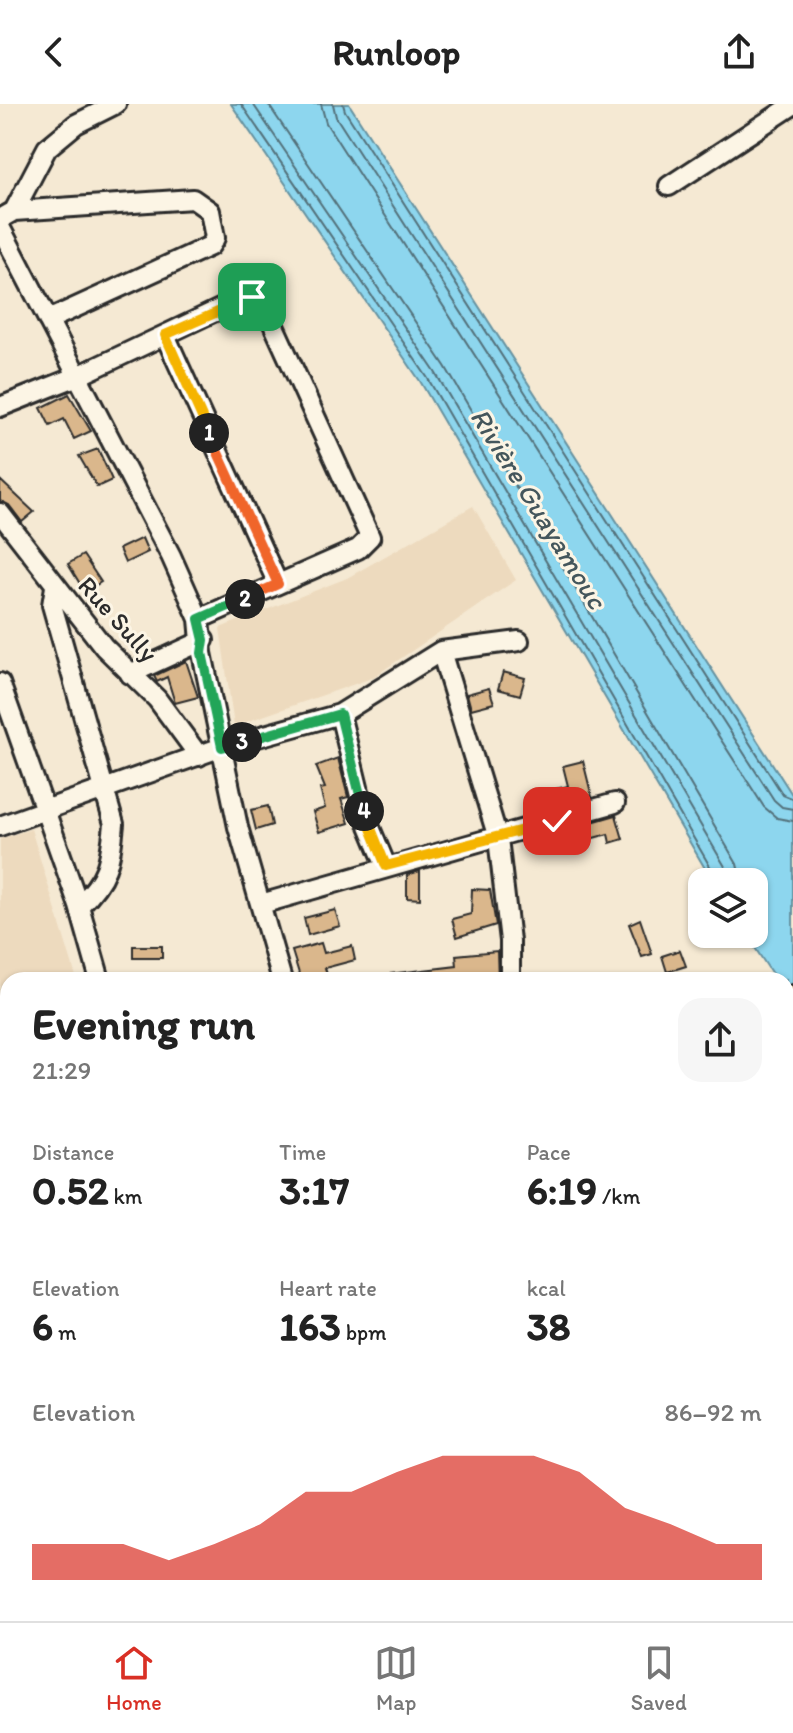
<!DOCTYPE html>
<html lang="en">
<head>
<meta charset="utf-8">
<style>
  :root { --surface:#fff; --page:#f6f6f6; --text:#222; --muted:#767676; --line:#e0e0e0; --accent:#d93025 }
  body { margin:0; font-family:Itim,sans-serif; background:var(--page); color:var(--text); height:100vh; display:flex; flex-direction:column; font-size:30px; white-space:nowrap }
  * { box-sizing:border-box; margin:0 }
  p { font-size:26px; color:var(--muted) }
  .icon { flex:none; width:44px; height:44px; fill:none; stroke:currentColor; stroke-width:2; stroke-linecap:round; stroke-linejoin:round }
  .map { position:relative; flex:1; overflow:hidden }
  .sheet { position:absolute; left:0px; top:868px; width:794px; height:650px; display:flex; flex-direction:column; background:var(--surface); border-radius:24px 24px 0 0; box-shadow:0 2px 6px #0004 }
  .sheet>* { flex:none }
  .buttons { position:absolute; left:688px; top:764px; display:grid; gap:16px }
  .buttons a { display:grid; place-items:center; width:80px; height:80px; border-radius:16px; background:var(--surface); box-shadow:0 2px 6px #0004; font-size:40px }
  .pin { position:absolute; display:grid; place-items:center; width:68px; height:68px; color:#fff; margin:-34px; border-radius:16px; box-shadow:0 4px 12px #0006 }
  .km { position:absolute; width:40px; height:40px; margin:-20px; border-radius:50%; background:#222; color:#fff; font-size:22px; line-height:40px; text-align:center }
  .round { display:grid; place-items:center; flex:none; width:84px; height:84px; border-radius:24px; background:var(--page) }
  .headline { display:flex; align-items:center; justify-content:space-between; height:136px; padding:0 32px }
  h1 { font-size:44px; font-weight:800; line-height:60px }
  .figures { display:grid; grid-template-columns:repeat(3,1fr); gap:12px; height:136px; padding:8px 32px }
  .figures div { display:grid; align-content:center }
  .figures b { font-size:40px; font-weight:800 }
  .figures small { font-size:22px; font-weight:400 }
  .figures p { font-size:22px }
  .chart { height:224px; padding:16px 32px }
  .chart p { display:flex; justify-content:space-between }
  .chart svg { width:100%; height:144px; margin-top:8px; fill:var(--accent); opacity:.7 }
  header { display:flex; justify-content:space-between; align-items:center; height:104px; padding:0 32px; background:var(--surface); font-size:36px; font-weight:800 }
  .tabs { display:flex; justify-content:space-around; align-items:center; height:112px; border-top:2px solid var(--line); background:var(--surface); font-size:22px; color:var(--muted) }
  .tabs a { display:grid; justify-items:center; gap:4px }
  .tabs .current { color:var(--accent) }
  .map>svg:first-child { display:block }
  .built { fill:#eddabe }
  .water { fill:#8dd6ee; stroke:#6692a0; stroke-width:2 }
  .lines { fill:none; stroke-linecap:round; stroke-linejoin:round }
  .shore { stroke:#526f79; stroke-width:2 }
  .building { fill:#dab78c; stroke:#2b2b2b; stroke-width:2 }
  .minor-casing { stroke:#2b2b2b; stroke-width:24 }
  .major-casing { stroke:#2b2b2b; stroke-width:28 }
  .minor { stroke:#fcf5e5; stroke-width:18 }
  .major { stroke:#faddab; stroke-width:22 }
  .split-1-casing { stroke:#fff; stroke-width:16 }
  .split-2-casing { stroke:#fff; stroke-width:16 }
  .split-3-casing { stroke:#fff; stroke-width:16 }
  .split-4-casing { stroke:#fff; stroke-width:16 }
  .split-5-casing { stroke:#fff; stroke-width:16 }
  .split-1 { stroke:#f5b400; stroke-width:10 }
  .split-2 { stroke:#f0652b; stroke-width:10 }
  .split-3 { stroke:#22a559; stroke-width:10 }
  .split-4 { stroke:#22a559; stroke-width:10 }
  .split-5 { stroke:#f5b400; stroke-width:10 }
  .labels { text-anchor:middle; stroke-width:6; stroke-linejoin:round; paint-order:stroke }
  .street-label { font-size:26px; fill:#2b2b2b; stroke:#fcf5e5 }
  .water-label { font-size:28px; font-style:italic; fill:#44565c; stroke:#fcf5e5 }
</style>
</head>
<body>
<header><svg class="icon" aria-label="back" viewBox="0 0 24 24"><path d="M15 5l-7 7 7 7"/></svg>Runloop<svg class="icon" aria-label="share" viewBox="0 0 24 24"><path d="M12 15V3M7 8l5-5 5 5M5 13v7h14v-7"/></svg></header>
<div class="map">
<svg width="793" height="1517" viewBox="0 0 793 1517">
  <rect width="100%" height="100%" fill="#f5e9d3"/>
  <filter id="ink" filterUnits="userSpaceOnUse"><feTurbulence type="fractalNoise" baseFrequency=".0125" numOctaves="2"/><feDisplacementMap in="SourceGraphic" scale="16" xChannelSelector="R" yChannelSelector="G"/><feConvolveMatrix kernelMatrix="1 2 1 2 8 2 1 2 1" color-interpolation-filters="sRGB"/></filter>
  <g filter="url(#ink)">
    <path class="built" d="M473 402 516 476 372 574 234 622 220 524 347 474Z
      M31 725 77 876H8V972L0 975V735Z"/>
    <path class="water" d="M231 0H349L793 692V901L786 890V876H776L746 830H754V778H713L420 277Z"/>
    <g class="lines">
      <path class="shore" d="M241 0 427 273 719 778
        M253 0 435 268 727 766 729 778
        M268 0 445 262 737 760 741 778
        M321 0 326 19 764 703 777 714 793 717
        M333 0 336 13 774 696 782 703 793 705
        M343 0 345 7 783 691 793 695"/>
    </g>
    <path class="building" d="M69 290 91 327 74 335 64 315 50 322 41 304Z
      M98 345 112 376 97 383 79 352Z
      M0 376 34 408 22 418 9 401 0 397Z
      M142 434 148 448 125 459 119 445Z
      M83 451 101 478 85 488 68 460Z
      M186 557 198 593 175 599 167 573 157 578 154 572Z
      M503 568 525 574 520 591 498 585Z
      M489 584 494 599 471 605 467 590Z
      M338 654 348 693 341 695 349 719 319 728 313 708 325 704 320 685 325 684 316 662Z
      M583 657 592 693 551 704 547 687 568 682 563 662Z
      M268 702 272 721 256 726 251 706Z
      M616 711 623 735 610 739 608 730 575 739 571 724Z
      M420 767V795L407 794V771Z
      M472 785 490 786 496 821 457 833 452 815 471 810Z
      M335 806 340 822 308 831 304 814Z
      M640 815 652 850 642 853 629 820Z
      M321 839 324 849 352 842 355 856 325 864 329 876H301L292 847Z
      M133 842H162V854H133Z
      M680 846 686 862 667 868 662 852Z
      M497 847 498 876H390V870L457 862 456 851Z"/>
    <g class="lines">
      <defs>
        <path id="minor" d="M669 82 793 1
          M14 107 47 44 76 20 116 0
          M0 115 14 107 193 95 210 107 215 134 210 142 48 216
          M0 123 171 452 199 515 202 549 238 723 282 876
          M165 231 278 480
          M0 303 78 272 245 193H257L263 198 370 433 358 445 199 515
          M0 409 104 543 157 595 199 652
          M55 483 52 501 114 720C110 759 108 774 79 802
          M441 547 498 734 510 837V876
          M130 570 204 536
          M0 579 79 802 100 876
          M340 610 365 712 386 762
          M0 722 222 643 340 610 441 547 519 537
          M261 800 615 699
          M0 983 8 981
          M786 1013 793 1020
          M0 1049 8 1107
          M786 1166H793
          M0 1324 8 1322
          M786 1500 793 1493
          M74 1510 75 1517
          M541 1517V1510
          M764 1517 773 1510"/>
        <path id="major" d="M786 896 793 893
          M231 1510V1517
          M396 1510V1517"/>
      </defs>
      <use href="#minor" class="minor-casing"/>
      <use href="#major" class="major-casing"/>
      <use href="#minor" class="minor"/>
      <use href="#major" class="major"/>
    </g>
  </g>
  <g class="lines" filter="url(#ink)">
    <defs>
      <path id="split-1" d="M209 329 165 231 252 193"/>
      <path id="split-2" d="M209 329 278 480 245 495"/>
      <path id="split-3" d="M242 638 222 643 202 549 204 536 199 515 245 495"/>
      <path id="split-4" d="M242 638 340 610 364 707"/>
      <path id="split-5" d="M364 707 386 762 557 717"/>
    </defs>
    <use href="#split-1" class="split-1-casing"/>
    <use href="#split-2" class="split-2-casing"/>
    <use href="#split-3" class="split-3-casing"/>
    <use href="#split-4" class="split-4-casing"/>
    <use href="#split-5" class="split-5-casing"/>
    <use href="#split-1" class="split-1"/>
    <use href="#split-2" class="split-2"/>
    <use href="#split-3" class="split-3"/>
    <use href="#split-4" class="split-4"/>
    <use href="#split-5" class="split-5"/>
  </g>
  <g class="labels">
    <g class="street-label">
      <text transform="translate(118 515) rotate(48)" y="9">Rue Sully</text>
    </g>
    <g class="water-label">
      <text transform="translate(539 404) rotate(58)" y="10">Rivière Guayamouc</text>
    </g>
  </g>
</svg>
<div class="buttons">
<a><svg class="icon" aria-label="layers" viewBox="0 0 24 24"><path d="M12 4l9 5-9 5-9-5zM3 14l9 5 9-5"/></svg></a>
</div>
<div class="pin" style="left:252px;top:193px;background:#1e9e55"><svg class="icon" aria-label="arrive" viewBox="0 0 24 24"><path d="M6 21V4h12l-3 4 3 4H6"/></svg></div>
<div class="pin" style="left:557px;top:717px;background:#d93025"><svg class="icon" aria-label="check" viewBox="0 0 24 24"><path d="M5 12l5 5 9-10"/></svg></div>
<b class="km" style="left:209px;top:329px">1</b>
<b class="km" style="left:245px;top:495px">2</b>
<b class="km" style="left:242px;top:638px">3</b>
<b class="km" style="left:364px;top:707px">4</b>
<section class="sheet">
<div class="headline"><div><h1>Evening run</h1><p>21:29</p></div><a class="round"><svg class="icon" aria-label="share" viewBox="0 0 24 24"><path d="M12 15V3M7 8l5-5 5 5M5 13v7h14v-7"/></svg></a></div>
<div class="figures">
<div><p>Distance</p><b>0.52<small> km</small></b></div>
<div><p>Time</p><b>3:17</b></div>
<div><p>Pace</p><b>6:19<small> /km</small></b></div>
</div>
<div class="figures">
<div><p>Elevation</p><b>6<small> m</small></b></div>
<div><p>Heart rate</p><b>163<small> bpm</small></b></div>
<div><p>kcal</p><b>38</b></div>
</div>
<div class="chart"><p><span>Elevation</span>86–92 m</p>
<svg viewBox="0 0 160 44" preserveAspectRatio="none"><path d="M0 44V33L10 33L20 33L30 38L40 33L50 27L60 17L70 17L80 11L90 6L100 6L110 6L120 11L130 22L140 27L150 33L160 33V44z"/></svg>
</div>
</section>
</div>
<nav class="tabs">
<a class="current"><svg class="icon" aria-label="home" viewBox="0 0 24 24"><path d="M3 11l9-7 9 7M6 9v11h12V9"/></svg>Home</a>
<a><svg class="icon" aria-label="map" viewBox="0 0 24 24"><path d="M3 6l6-2 6 2 6-2v14l-6 2-6-2-6 2zM9 4v14M15 6v14"/></svg>Map</a>
<a><svg class="icon" aria-label="saved" viewBox="0 0 24 24"><path d="M7 4h10v16l-5-4-5 4z"/></svg>Saved</a>
</nav>
</body>
</html>
